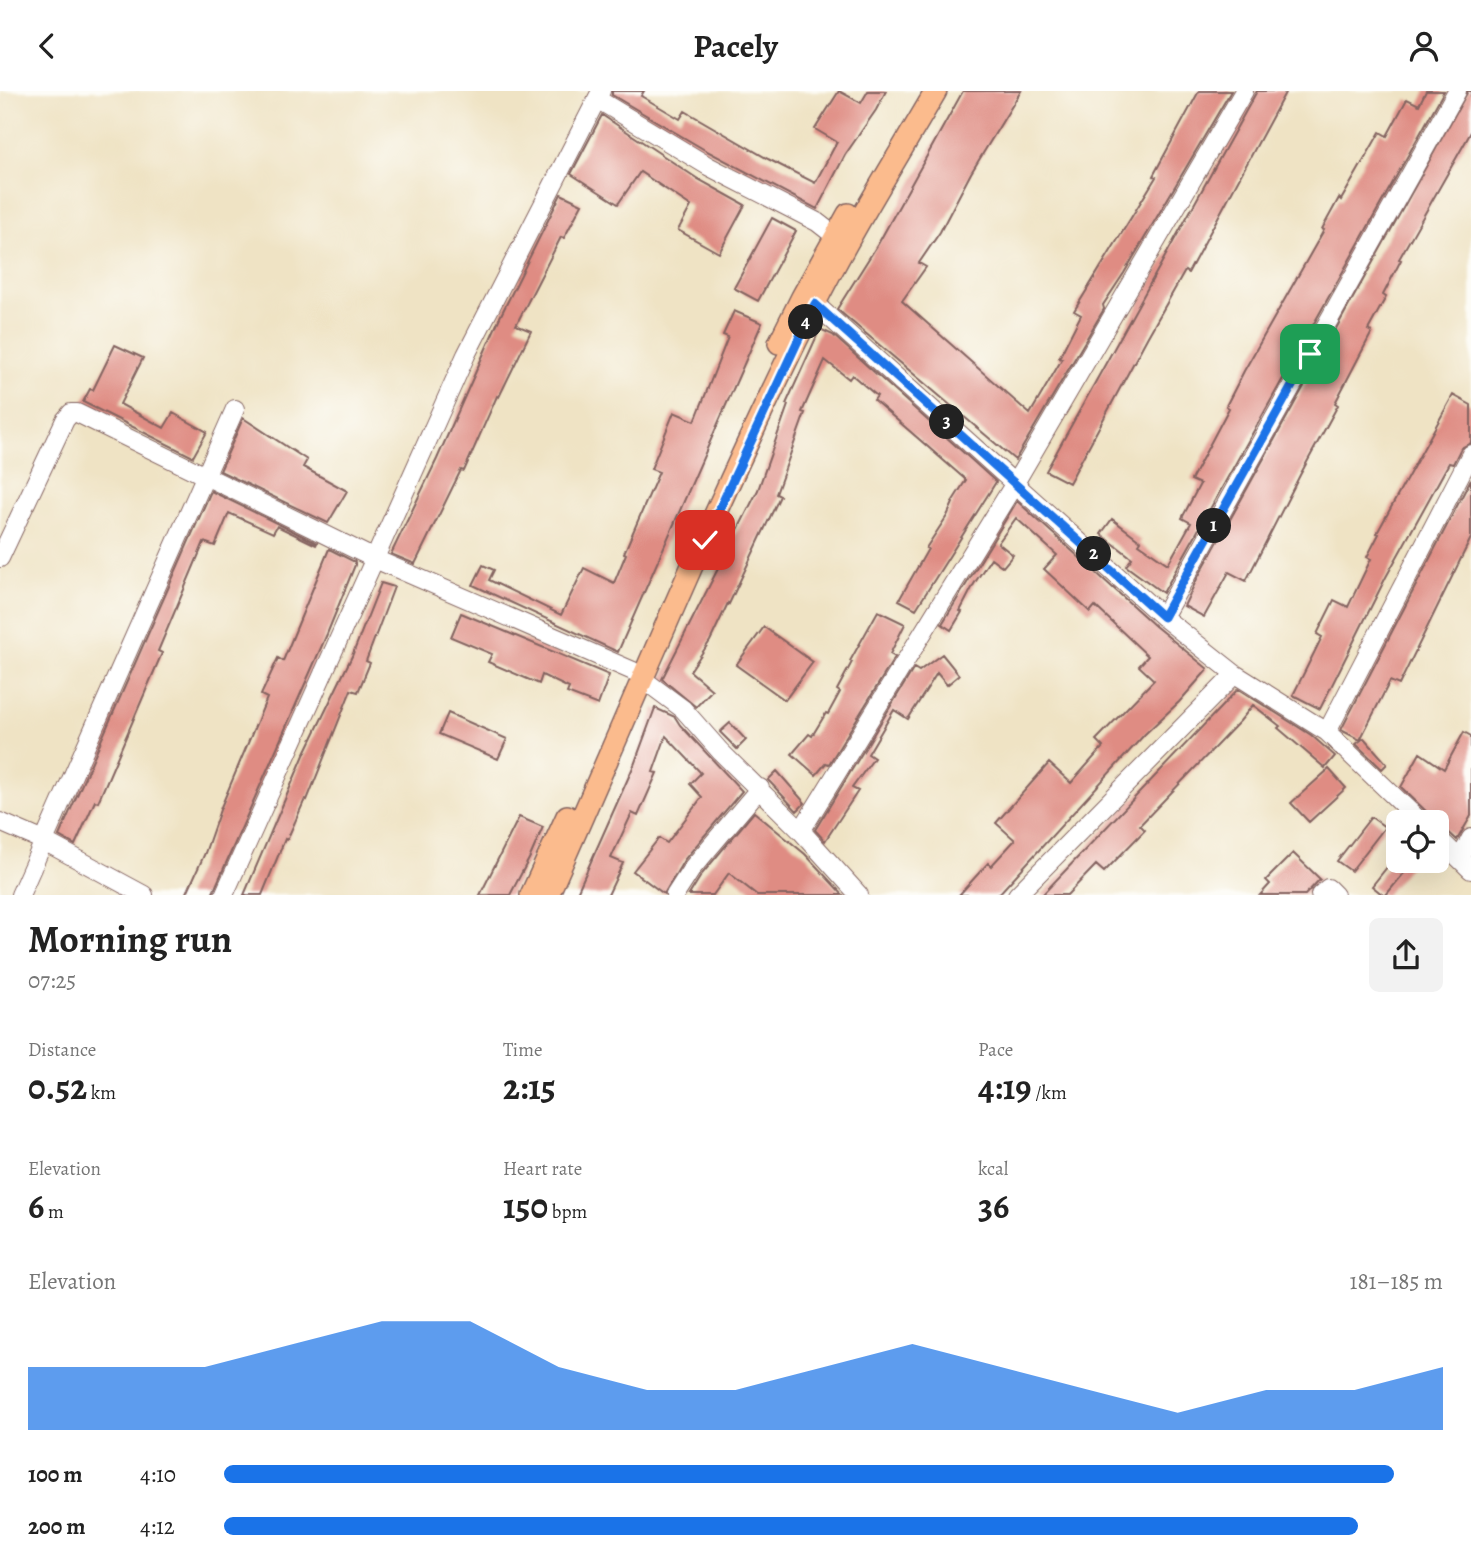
<!DOCTYPE html>
<html lang="en">
<head>
<meta charset="utf-8">
<style>
  :root { --surface:#fff; --page:#f2f2f2; --text:#222; --muted:#767676; --accent:#1a73e8 }
  body { margin:0; font-family:Alegreya,serif; background:var(--page); color:var(--text); height:100vh; display:flex; flex-direction:column; font-size:26px; white-space:nowrap }
  * { box-sizing:border-box; margin:0 }
  p { font-size:23px; color:var(--muted) }
  .icon { flex:none; width:38px; height:38px; fill:none; stroke:currentColor; stroke-width:2; stroke-linecap:round; stroke-linejoin:round }
  .map { position:relative; height:804px; overflow:hidden }
  .side { display:flex; flex-direction:column; background:var(--surface); flex:1 }
  .side>* { flex:none }
  .tools { position:absolute; left:1386px; top:719px; display:grid; gap:14px }
  .tools a { display:grid; place-items:center; width:63px; height:63px; border-radius:10px; background:var(--surface); box-shadow:0 7px 28px #0002; font-size:35px }
  .pin { position:absolute; display:grid; place-items:center; width:60px; height:60px; color:#fff; margin:-30px; border-radius:14px; box-shadow:0 4px 10px #0006 }
  .km { position:absolute; width:35px; height:35px; margin:-18px; border-radius:50%; background:#222; color:#fff; font-size:19px; line-height:35px; text-align:center }
  .round { display:grid; place-items:center; flex:none; width:74px; height:74px; border-radius:10px; background:var(--page) }
  .summary { display:flex; align-items:center; justify-content:space-between; height:119px; padding:0 28px }
  h1 { font-size:38px; font-weight:700; line-height:52px }
  .stats { display:grid; grid-template-columns:repeat(3,1fr); gap:10px; height:119px; padding:7px 28px }
  .stats div { display:grid; align-content:center }
  .stats b { font-size:35px; font-weight:700 }
  .stats small { font-size:19px; font-weight:400 }
  .stats p { font-size:19px }
  .chart { height:196px; padding:14px 28px }
  .chart p { display:flex; justify-content:space-between }
  .chart svg { width:100%; height:126px; margin-top:7px; fill:var(--accent); opacity:.7 }
  ul { padding:0 28px; list-style:none; font-size:23px }
  li { display:grid; grid-template-columns:112px 84px 1fr; align-items:center; height:52px }
  li i { height:18px; border-radius:9px; background:var(--accent) }
  header { display:flex; justify-content:space-between; align-items:center; height:91px; padding:0 28px; background:var(--surface); font-size:32px; font-weight:700 }
  .map>svg:first-child { display:block }
  .building { fill:#df8c83 }
  .lines { fill:none; stroke-linecap:round; stroke-linejoin:round }
  .minor-casing { stroke:#846461; stroke-width:20 }
  .major-casing { stroke:#846461; stroke-width:24 }
  .minor { stroke:#fff; stroke-width:18 }
  .major { stroke:#fbbb8d; stroke-width:21 }
  .route-casing { stroke:#fff; stroke-width:14 }
  .route { stroke:#1a73e8; stroke-width:9 }
</style>
</head>
<body>
<header><svg class="icon" aria-label="back" viewBox="0 0 24 24"><path d="M15 5l-7 7 7 7"/></svg>Pacely<svg class="icon" aria-label="person" viewBox="0 0 24 24"><circle cx="12" cy="8" r="4"/><path d="M4 21q1-7 8-7t8 7"/></svg></header>
<div class="map">
<svg width="1471" height="804" viewBox="0 0 1471 804">
  <rect width="100%" height="100%" fill="#fdfcf7"/>
  <filter id="ink" filterUnits="userSpaceOnUse"><feTurbulence type="fractalNoise" baseFrequency=".0143" numOctaves="2"/><feDisplacementMap in="SourceGraphic" scale="14" xChannelSelector="R" yChannelSelector="G"/><feConvolveMatrix kernelMatrix="1 2 1 2 8 2 1 2 1" color-interpolation-filters="sRGB"/></filter>
  <filter id="wash" filterUnits="userSpaceOnUse"><feTurbulence type="fractalNoise" baseFrequency=".00686" numOctaves="4" result="noise"/><feDisplacementMap in="SourceGraphic" scale="28" xChannelSelector="R" yChannelSelector="G"/><feGaussianBlur stdDeviation="1.57" result="paint"/><feColorMatrix in="noise" values="0 0 0 0 0 0 0 0 0 0 0 0 0 0 0 0 0 1.4 0 .05"/><feComposite in="paint" operator="in"/></filter>
  <g filter="url(#wash)">
    <rect width="100%" height="100%" fill="#efe3c4"/>
    <g id="blocks">
      <path class="building" d="M612 0H644L641 5 680 28 685 20 768 68 815 92 837 51 815 38 839 0 861 12 868 0H886L876 19 845 64 817 118 705 59 612 4Z
        M963 0H1021L971 82 940 141 919 172 926 176 902 210 1030 323 1062 268 1059 267 1081 224 1074 220 1156 86 1153 85 1199 0H1231L1124 182 1103 214 1104 218 1015 369 837 218 878 153Z
        M1257 0H1286L1188 182 1185 180 1147 247 1069 392 1046 380Z
        M1426 0H1444L1163 502 1126 475 1132 467 1101 443 1112 428 1141 450 1139 453 1168 473 1191 432 1182 427 1200 393 1191 389 1229 317 1226 315 1244 280 1324 139 1322 138 1339 107 1341 109 1380 41 1387 45 1407 8 1419 14Z
        M1468 0H1471V41L1399 168 1401 169 1383 204 1386 206 1368 239 1372 241 1335 312 1338 314 1300 384 1246 490 1229 481 1204 526 1184 515 1197 488Z
        M602 24 698 88 745 114 719 162 678 139 691 115 640 81 618 113 571 83Z
        M561 103 582 113 564 147 561 146 516 234 531 240 499 306 497 305 464 380 461 379 415 473 391 463 437 368 500 226Z
        M772 127 796 140 758 210 734 197Z
        M734 220 762 232 618 561 473 494 483 474 494 479 489 489 561 524 584 477 614 492 626 463 624 462 659 381 651 378 674 321 695 330 728 246 723 244Z
        M820 238 833 244 996 391 916 518 899 509 928 458 926 457 947 425 953 412 952 411 966 389 874 309 877 305 852 284 849 288 825 269 802 321 805 322 776 403 780 405 729 513 728 512 710 550 690 580 712 599 696 616 662 588 758 399 788 314 786 313Z
        M115 254 143 267 120 313 164 337 173 322 207 341 193 366 83 311 90 298 93 299Z
        M1453 304 1471 314V352L1461 357 1453 373 1449 372 1386 486 1320 618 1293 604 1322 546 1317 543 1334 509 1348 516 1371 468 1367 466 1379 443 1377 442Z
        M243 327 307 369 303 376 347 400 328 432 220 380Z
        M1471 388V447L1399 594 1390 590 1360 649 1341 639Z
        M211 400 317 452 316 454 277 435 273 442 229 422 215 455 204 451 158 560 162 562 98 711 95 710 75 754 59 745Z
        M1017 410 1155 535 1208 578 1179 611 1145 643 998 804H959L988 772 991 775 1015 749 996 732 1049 672 1071 692 1103 656 1096 649 1154 589 1139 575 1148 565 1095 515 1090 521 1044 478 1057 464 1016 427 998 452 1013 464 1003 476 991 467 974 493 960 520 962 521 951 539 942 533Z
        M329 458 355 471V474L327 543 212 804H186L205 762 221 716 267 607 261 604 278 567 283 570Z
        M381 492 394 496 366 570 370 572 358 601 351 599 307 709 305 708 287 749 285 748 262 804H244L304 664 352 565Z
        M878 520 905 533 890 563 895 566 829 673 826 672 816 684 792 663 809 643 812 645 826 622 828 623 840 601 837 599 852 571 850 570Z
        M461 522 609 584 598 614 567 602 569 597 542 584 539 593 488 571 492 563 451 546Z
        M764 536 813 571 785 609 736 574Z
        M942 563 959 584 947 594 937 582 908 628 894 619 868 663 874 667 852 697 858 700 825 750 815 739 914 577 919 580Z
        M1238 598 1311 644 1335 665 1325 677 1278 637 1280 635 1253 614 1240 630 1140 734 1145 739 1104 781 1096 774 1067 804H1042Z
        M655 617 675 626 680 634 742 700 684 769 664 803 633 780 659 747 667 752 702 706 690 693 701 682 666 645 653 681 657 682 638 725 632 722 611 767 623 772 608 804H576L634 674Z
        M448 622 507 648 498 668 439 643Z
        M730 632 746 649 737 658 720 641Z
        M1464 641 1471 645V725L1457 749 1444 737 1437 735V732H1433L1430 724 1401 696 1420 662 1444 678Z
        M1364 647 1387 673 1382 678 1356 653Z
        M1329 678 1346 697 1309 731 1291 712Z
        M777 680 805 712 797 720 768 689Z
        M754 721 805 763 843 804H757L729 782 713 804H689L702 783Z
        M519 726 543 736 530 766 510 804H480Z
        M1371 726 1385 736 1351 780 1337 770Z
        M1293 762 1320 788 1305 804H1260L1270 793 1266 789Z
        M1392 770H1414L1386 804H1383L1372 795Z"/>
    </g>
  </g>
  <g filter="url(#ink)">
    <use href="#blocks" fill-opacity="0" stroke="#846461" stroke-width="2"/>
    <g class="lines">
      <defs>
        <path id="minor" d="M597 8 708 75 817 131 835 145
          M815 213 1163 526 1235 583 1327 641 1422 732
          M0 467 65 329 71 322H77L375 468 633 580
          M1163 526 1457 0
          M644 589 683 618 720 660 801 740 859 804
          M1327 641 1471 363
          M0 731 44 750 144 804
          M801 740 1015 392 1244 0
          M1437 746 1471 779
          M1460 768 1471 747
          M20 804 235 318
          M224 804 466 264 601 0
          M675 804 693 776 760 697
          M1017 804 1235 583
          M1320 804 1328 797 1335 804"/>
        <path id="major" d="M779 252 802 206 848 123
          M531 804 567 725
          M548 804C635 608 717 408 813 216 850 142 894 72 936 0"/>
      </defs>
      <use href="#minor" class="minor-casing"/>
      <use href="#major" class="major-casing"/>
      <use href="#minor" class="minor"/>
      <use href="#major" class="major"/>
    </g>
  </g>
  <g class="lines" filter="url(#ink)">
    <defs>
      <path id="route" d="M705 449 815 213 1163 526 1310 263"/>
    </defs>
    <use href="#route" class="route-casing"/>
    <use href="#route" class="route"/>
  </g>
</svg>
<div class="tools">
<a><svg class="icon" aria-label="locate" viewBox="0 0 24 24"><circle cx="12" cy="12" r="6"/><path d="M12 2v4M12 18v4M2 12h4M18 12h4"/></svg></a>
</div>
<div class="pin" style="left:1310px;top:263px;background:#1e9e55"><svg class="icon" aria-label="arrive" viewBox="0 0 24 24"><path d="M6 21V4h12l-3 4 3 4H6"/></svg></div>
<div class="pin" style="left:705px;top:449px;background:#d93025"><svg class="icon" aria-label="check" viewBox="0 0 24 24"><path d="M5 12l5 5 9-10"/></svg></div>
<b class="km" style="left:1214px;top:435px">1</b>
<b class="km" style="left:1094px;top:463px">2</b>
<b class="km" style="left:947px;top:331px">3</b>
<b class="km" style="left:806px;top:231px">4</b>
</div>
<section class="side">
<div class="summary"><div><h1>Morning run</h1><p>07:25</p></div><a class="round"><svg class="icon" aria-label="share" viewBox="0 0 24 24"><path d="M12 15V3M7 8l5-5 5 5M5 13v7h14v-7"/></svg></a></div>
<div class="stats">
<div><p>Distance</p><b>0.52<small> km</small></b></div>
<div><p>Time</p><b>2:15</b></div>
<div><p>Pace</p><b>4:19<small> /km</small></b></div>
</div>
<div class="stats">
<div><p>Elevation</p><b>6<small> m</small></b></div>
<div><p>Heart rate</p><b>150<small> bpm</small></b></div>
<div><p>kcal</p><b>36</b></div>
</div>
<div class="chart"><p><span>Elevation</span>181–185 m</p>
<svg viewBox="0 0 160 44" preserveAspectRatio="none"><path d="M0 44V22L10 22L20 22L30 14L40 6L50 6L60 22L70 30L80 30L90 22L100 14L110 22L120 30L130 38L140 30L150 30L160 22V44z"/></svg>
</div>
<ul>
<li><b>100 m</b>4:10<i style="width:96%"></i></li>
<li><b>200 m</b>4:12<i style="width:93%"></i></li>
</ul>
</section>
</body>
</html>
